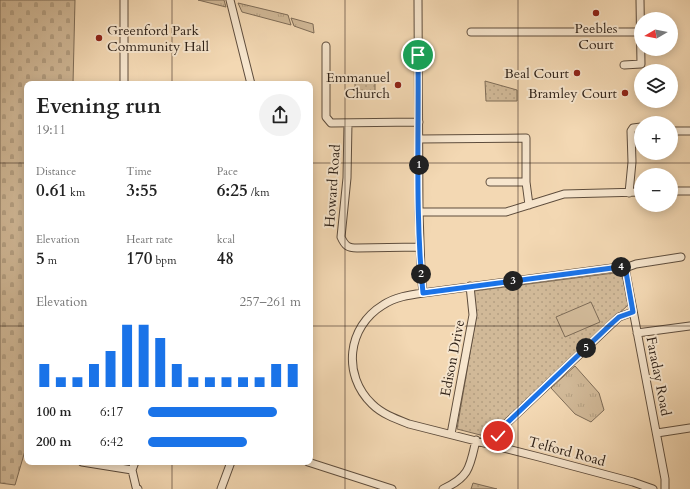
<!DOCTYPE html>
<html lang="en">
<head>
<meta charset="utf-8">
<style>
  :root { --surface:#fff; --page:#f2f2f2; --text:#222; --muted:#767676; --accent:#1a73e8 }
  body { margin:0; font-family:Cardo,serif; background:var(--page); color:var(--text); height:100vh; display:flex; flex-direction:column; font-size:15px; white-space:nowrap }
  * { box-sizing:border-box; margin:0 }
  p { font-size:13px; color:var(--muted) }
  .icon { flex:none; width:22px; height:22px; fill:none; stroke:currentColor; stroke-width:2; stroke-linecap:round; stroke-linejoin:round }
  .map { position:relative; flex:1; overflow:hidden }
  .drawer { position:absolute; left:24px; top:81px; width:289px; height:384px; display:flex; flex-direction:column; background:var(--surface); border-radius:8px; box-shadow:0 2px 10px #0003 }
  .drawer>* { flex:none }
  .needle { width:26px; rotate:260deg }
  .controls { position:absolute; left:634px; top:12px; display:grid; gap:8px }
  .controls a { display:grid; place-items:center; width:44px; height:44px; border-radius:50%; background:var(--surface); box-shadow:0 2px 10px #0003; font-size:20px }
  .pin { position:absolute; display:grid; place-items:center; width:34px; height:34px; color:#fff; margin:-17px; border:2px solid #fff; border-radius:50%; box-shadow:0 1px 4px #0007 }
  .km { position:absolute; width:20px; height:20px; margin:-10px; border-radius:50%; background:#222; color:#fff; font-size:11px; line-height:20px; text-align:center }
  .round { display:grid; place-items:center; flex:none; width:42px; height:42px; border-radius:21px; background:var(--page) }
  .summary { display:flex; align-items:center; justify-content:space-between; height:68px; padding:0 12px }
  h1 { font-size:22px; font-weight:700; line-height:30px }
  .metrics { display:grid; grid-template-columns:repeat(3,1fr); gap:6px; height:68px; padding:4px 12px }
  .metrics div { display:grid; align-content:center }
  .metrics b { font-size:17px; font-weight:700 }
  .metrics small { font-size:11px; font-weight:400 }
  .metrics p { font-size:11px }
  .chart { height:112px; padding:8px 12px }
  .chart p { display:flex; justify-content:space-between }
  .chart svg { width:100%; height:72px; margin-top:4px; stroke:var(--accent); stroke-width:6 }
  ul { padding:0 12px; list-style:none; font-size:13px }
  li { display:grid; grid-template-columns:64px 48px 1fr; align-items:center; height:30px }
  li i { height:10px; border-radius:5px; background:var(--accent) }
  .map>svg:first-child { display:block }
  .grass { fill:url(#grass-tufts); stroke:#7e6c57 }
  .cemetery { fill:url(#cemetery-stones); stroke:#7e6c57 }
  .park { fill:url(#park-dots); stroke:#7e6c57 }
  .garden { fill:#d1b998; stroke:#7e6c57 }
  .lines { fill:none; stroke-linecap:round; stroke-linejoin:round }
  .minor-casing { stroke:#5e4d3d; stroke-width:9 }
  .minor { stroke:#f7e6ce; stroke-width:7 }
  .route-casing { stroke:#fff; stroke-width:8 }
  .route { stroke:#1a73e8; stroke-width:5 }
  .grid { fill:none; stroke:#2c1f16; stroke-width:1; stroke-opacity:0.55 }
  .poi-dot { fill:#8f2418; stroke:#f7e6ce; stroke-width:1.5 }
  .labels { text-anchor:middle; stroke-width:4; stroke-linejoin:round; paint-order:stroke }
  .poi-label { font-size:14px; fill:#2c1f16; stroke:#f7e6ce; text-anchor:end }
  .street-label { font-size:14px; fill:#2c1f16; stroke:#f7e6ce }
</style>
</head>
<body>
<div class="map">
<svg width="690" height="489" viewBox="0 0 690 489">
  <defs>
    <pattern id="grass-tufts" width="24" height="20" patternUnits="userSpaceOnUse"><rect width="24" height="20" fill="#d1b998"/><path d="M3 7l-1-3M5 7V3M7 7l1-3M15 17l-1-3M17 17v-4M19 17l1-3" fill="none" stroke="#b49f82"/></pattern>
    <pattern id="cemetery-stones" width="16" height="16" patternUnits="userSpaceOnUse"><rect width="16" height="16" fill="#d1b998"/><path d="M2 7V4a2 2 0 0 1 4 0v3zM10 15v-3a2 2 0 0 1 4 0v3z" fill="#b49f82"/></pattern>
    <pattern id="park-dots" width="8" height="8" patternUnits="userSpaceOnUse"><rect width="8" height="8" fill="#d1b998"/><path d="M2 2h.1M6 6h.1" fill="none" stroke="#b49f82" stroke-width="1.8" stroke-linecap="round"/></pattern>
  </defs>
  <rect width="100%" height="100%" fill="#f3d8b3"/>
  <filter id="stains"><feTurbulence type="fractalNoise" baseFrequency=".005" numOctaves="4"/><feColorMatrix values="0 0 0 0 .2 0 0 0 0 .09 0 0 0 0 .02 0 0 0 .5 -.17"/></filter>
  <radialGradient id="worn" r=".72"><stop offset=".6" stop-color="#630" stop-opacity="0"/><stop offset="1" stop-color="#630" stop-opacity=".3"/></radialGradient>
  <path class="grass" d="M198 0H224L226 7Z
    M238 3 288 15 291 25 242 12Z
    M291 18 313 24 314 33 294 26Z
    M575 366 599 393 604 410 591 422 575 414 551 388Z"/>
  <path class="cemetery" d="M0 0H75L73 84H27V444L15 485 0 483Z"/>
  <path class="park" d="M485 81 517 90V101H486Z
    M355 83H375V97H355Z
    M622 272 628 305 498 426 492 438 457 429 476 318 474 291Z
    M473 483 497 489H471Z"/>
  <path class="garden" d="M591 302 600 322 565 337 556 317Z"/>
  <g class="lines">
    <defs>
      <path id="minor" d="M124 0V84
        M230 0 251 84
        M418 0 419 212 421 271 423 293
        M471 32H640
        M326 46V117L331 123 419 122
        M624 65 641 64 640 0
        M348 123 347 178 341 237C345 246 348 248 357 248L420 247
        M671 131H690
        M419 139 526 138V182L529 205
        M490 182H526
        M671 191H690
        M629 193 632 162 631 131 633 128 641 127
        M419 212H506L564 194 641 192
        M625 268 665 479V489
        M637 333 690 326
        M657 433 690 428
        M451 434 473 315 470 286
        M496 446 499 433 505 425 619 317 633 312
        M82 462 132 470
        M135 462 132 470 136 487 138 489
        M308 462 392 489
        M221 489 231 462
        M443 489C470 477 470 466 476 440
        M653 489 633 482 539 457 409 424C396 419 382 414 372 404 342 375 347 327 383 305 395 297 409 295 423 293L620 267 625 268 636 264 681 257"/>
    </defs>
    <use href="#minor" class="minor-casing"/>
    <use href="#minor" class="minor"/>
  </g>
  <g class="lines">
    <defs>
      <path id="route" d="M418 55C419 134 415 214 423 293L620 267 625 268 626 272 633 312 619 317 609 326 505 425 498 436"/>
    </defs>
    <use href="#route" class="route-casing"/>
    <use href="#route" class="route"/>
  </g>
  <path class="grid" d="M172 0V84M345 0V489M518 0V489M0 163H27M310 163H690M0 326H27M310 326H690M172 462V489"/>
  <g class="poi-dot">
    <circle cx="596" cy="13" r="4"/>
    <circle cx="99" cy="38" r="4"/>
    <circle cx="577" cy="73" r="4"/>
    <circle cx="398" cy="85" r="4"/>
    <circle cx="625" cy="93" r="4"/>
  </g>
  <g class="labels">
    <g class="poi-label">
      <text x="596" y="33" text-anchor="middle">Peebles<tspan x="596" dy="16">Court</tspan></text>
      <text x="107" y="35" text-anchor="start">Greenford Park<tspan x="107" dy="16">Community Hall</tspan></text>
      <text x="569" y="78">Beal Court</text>
      <text x="390" y="82">Emmanuel<tspan x="390" dy="16">Church</tspan></text>
      <text x="617" y="98">Bramley Court</text>
    </g>
    <g class="street-label">
      <text transform="translate(332 186) rotate(-86)" y="5">Howard Road</text>
      <text transform="translate(452 358) rotate(-79)" y="5">Edison Drive</text>
      <text transform="translate(659 376) rotate(79)" y="5">Faraday Road</text>
      <text transform="translate(567 451) rotate(15)" y="5">Telford Road</text>
    </g>
  </g>
  <rect width="100%" height="100%" filter="url(#stains)"/>
  <rect width="100%" height="100%" fill="url(#worn)"/>
</svg>
<div class="controls">
<a><svg class="needle" viewBox="-14 -14 28 28"><path d="M0-13l5 13h-10z" fill="#e53935"/><path d="M0 13l5-13h-10z" fill="#767676"/></svg></a>
<a><svg class="icon" aria-label="layers" viewBox="0 0 24 24"><path d="M12 4l9 5-9 5-9-5zM3 14l9 5 9-5"/></svg></a>
<a>+</a>
<a>−</a>
</div>
<div class="pin" style="left:418px;top:55px;background:#1e9e55"><svg class="icon" aria-label="arrive" viewBox="0 0 24 24"><path d="M6 21V4h12l-3 4 3 4H6"/></svg></div>
<div class="pin" style="left:498px;top:436px;background:#d93025"><svg class="icon" aria-label="check" viewBox="0 0 24 24"><path d="M5 12l5 5 9-10"/></svg></div>
<b class="km" style="left:419px;top:165px">1</b>
<b class="km" style="left:421px;top:274px">2</b>
<b class="km" style="left:513px;top:281px">3</b>
<b class="km" style="left:621px;top:267px">4</b>
<b class="km" style="left:586px;top:348px">5</b>
<section class="drawer">
<div class="summary"><div><h1>Evening run</h1><p>19:11</p></div><a class="round"><svg class="icon" aria-label="share" viewBox="0 0 24 24"><path d="M12 15V3M7 8l5-5 5 5M5 13v7h14v-7"/></svg></a></div>
<div class="metrics">
<div><p>Distance</p><b>0.61<small> km</small></b></div>
<div><p>Time</p><b>3:55</b></div>
<div><p>Pace</p><b>6:25<small> /km</small></b></div>
</div>
<div class="metrics">
<div><p>Elevation</p><b>5<small> m</small></b></div>
<div><p>Heart rate</p><b>170<small> bpm</small></b></div>
<div><p>kcal</p><b>48</b></div>
</div>
<div class="chart"><p><span>Elevation</span>257–261 m</p>
<svg viewBox="0 0 160 44" preserveAspectRatio="none"><path d="M5 44V30M15 44V38M25 44V38M35 44V30M45 44V22M55 44V6M65 44V6M75 44V14M85 44V30M95 44V38M105 44V38M115 44V38M125 44V38M135 44V38M145 44V30M155 44V30"/></svg>
</div>
<ul>
<li><b>100 m</b>6:17<i style="width:84%"></i></li>
<li><b>200 m</b>6:42<i style="width:65%"></i></li>
</ul>
</section>
</div>
</body>
</html>
